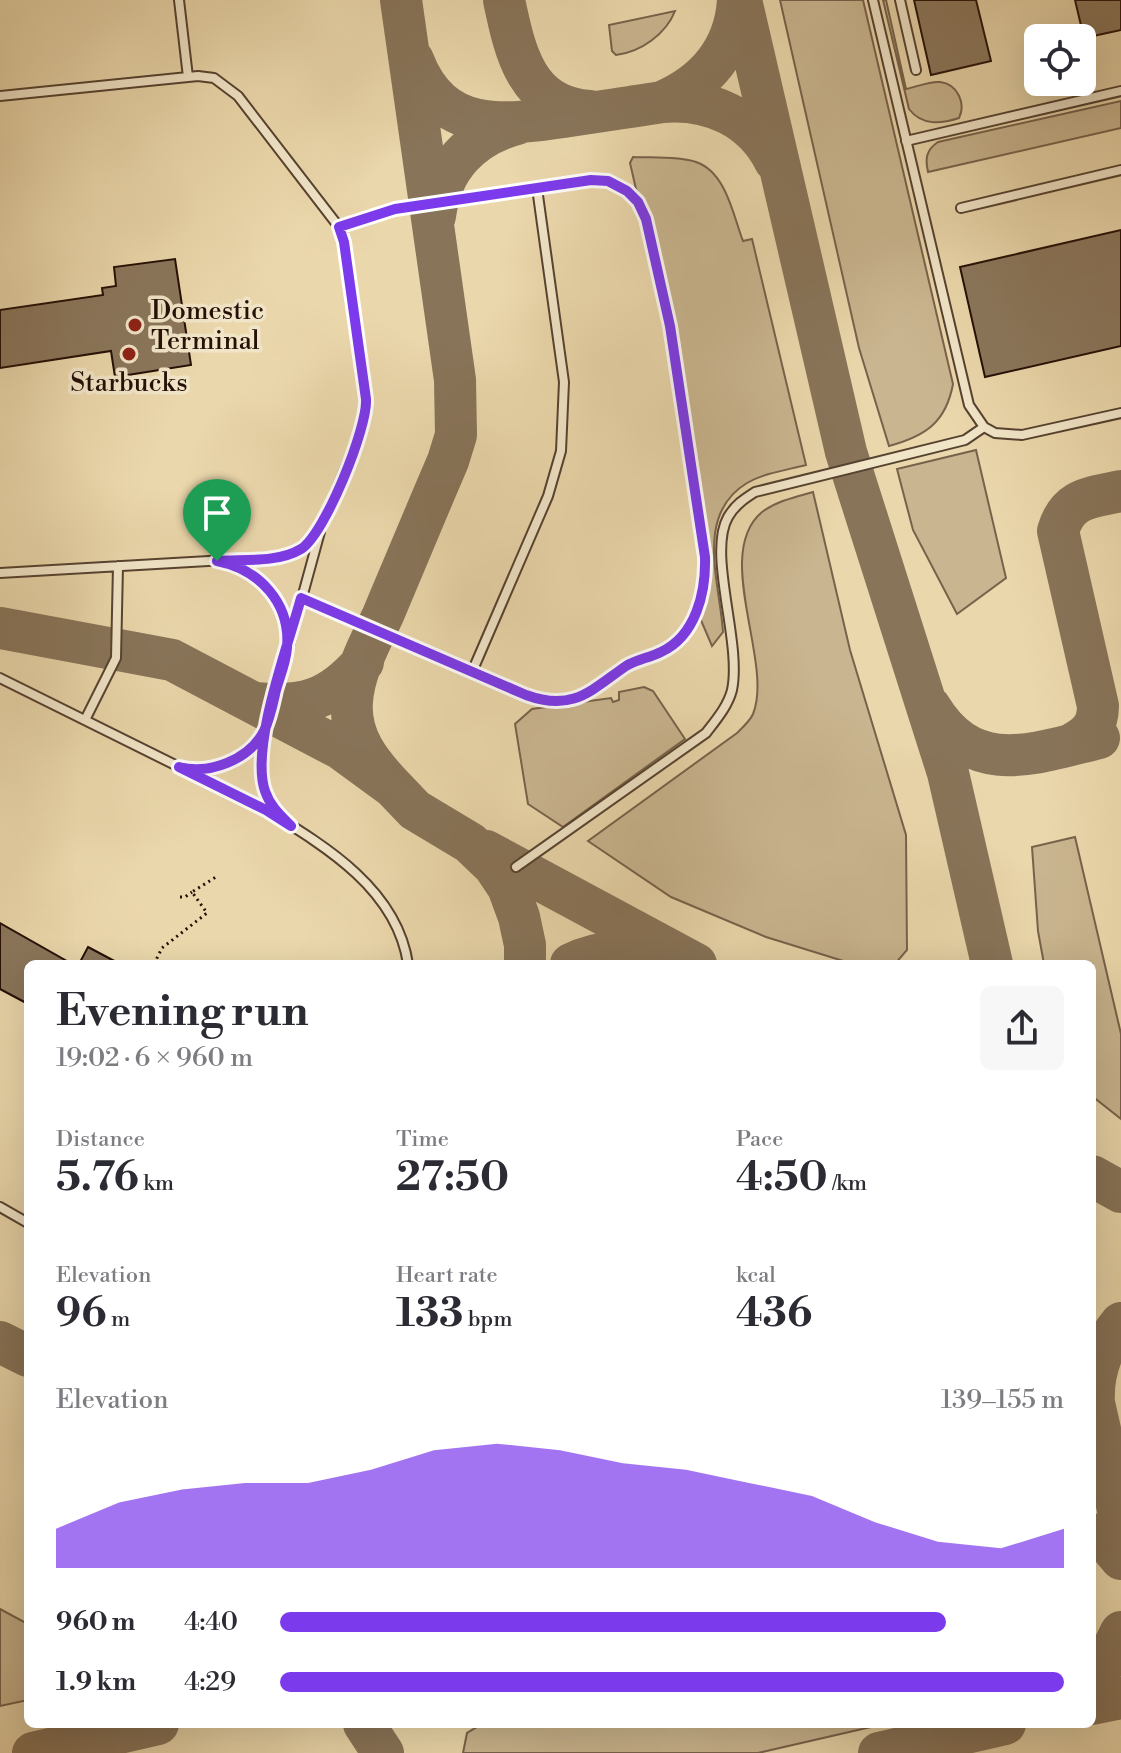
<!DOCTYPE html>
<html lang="en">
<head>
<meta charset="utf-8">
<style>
  :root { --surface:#fff; --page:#f7f7f7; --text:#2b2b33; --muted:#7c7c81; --accent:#7c3aed }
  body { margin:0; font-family:"Libre Bodoni",serif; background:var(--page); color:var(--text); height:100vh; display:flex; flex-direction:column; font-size:30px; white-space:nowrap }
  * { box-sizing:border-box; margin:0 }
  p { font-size:26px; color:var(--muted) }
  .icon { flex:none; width:44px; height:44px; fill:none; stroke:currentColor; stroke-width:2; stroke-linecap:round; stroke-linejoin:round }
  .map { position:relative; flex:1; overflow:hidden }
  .side { position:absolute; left:24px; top:960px; width:1072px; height:768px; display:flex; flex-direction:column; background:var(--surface); border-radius:12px; box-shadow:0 8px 32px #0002 }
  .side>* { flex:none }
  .controls { position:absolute; left:1024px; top:24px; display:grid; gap:16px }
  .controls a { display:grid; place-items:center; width:72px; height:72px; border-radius:12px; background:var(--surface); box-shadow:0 8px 32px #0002; font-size:40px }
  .pin { position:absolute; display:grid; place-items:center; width:68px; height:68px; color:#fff; margin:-82px -34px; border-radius:50% 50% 50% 0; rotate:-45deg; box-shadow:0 0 8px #0007 }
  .pin .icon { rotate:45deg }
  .round { display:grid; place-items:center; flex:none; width:84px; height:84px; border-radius:12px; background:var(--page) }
  .head { display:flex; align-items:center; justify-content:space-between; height:136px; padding:0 32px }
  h1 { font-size:44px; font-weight:700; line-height:60px }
  .figures { display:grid; grid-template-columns:repeat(3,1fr); gap:12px; height:136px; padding:8px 32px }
  .figures div { display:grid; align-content:center }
  .figures b { font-size:40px; font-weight:700 }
  .figures small { font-size:22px; font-weight:400 }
  .figures p { font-size:22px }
  .chart { height:224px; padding:16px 32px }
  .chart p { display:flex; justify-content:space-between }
  .chart svg { width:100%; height:144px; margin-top:8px; fill:var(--accent); opacity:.7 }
  ul { padding:0 32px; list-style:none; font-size:26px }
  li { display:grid; grid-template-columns:128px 96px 1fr; align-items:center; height:60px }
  li i { height:20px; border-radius:10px; background:var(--accent) }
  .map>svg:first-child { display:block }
  .green { fill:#c9b58f; stroke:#77624b; stroke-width:2 }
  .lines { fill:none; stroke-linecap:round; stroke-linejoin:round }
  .taxiway { stroke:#887459; stroke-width:42 }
  .building { fill:#8b775c; stroke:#251007; stroke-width:2 }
  .lane-casing { stroke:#564230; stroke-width:12 }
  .path { stroke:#251007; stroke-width:3; stroke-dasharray:2 4; stroke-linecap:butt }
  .lane { stroke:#f1e5c8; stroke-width:8 }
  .route-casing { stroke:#fff; stroke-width:16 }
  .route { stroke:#7c3aed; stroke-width:10 }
  .poi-dot { fill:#8f2418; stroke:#f1e5c8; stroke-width:3 }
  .labels { text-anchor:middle; stroke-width:7; stroke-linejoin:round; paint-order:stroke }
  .poi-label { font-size:26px; fill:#251007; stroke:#f1e5c8; text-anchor:start }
</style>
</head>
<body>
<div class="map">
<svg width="1121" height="1753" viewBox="0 0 1121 1753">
  <rect width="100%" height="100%" fill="#ead7ab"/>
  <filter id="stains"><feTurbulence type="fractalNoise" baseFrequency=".0025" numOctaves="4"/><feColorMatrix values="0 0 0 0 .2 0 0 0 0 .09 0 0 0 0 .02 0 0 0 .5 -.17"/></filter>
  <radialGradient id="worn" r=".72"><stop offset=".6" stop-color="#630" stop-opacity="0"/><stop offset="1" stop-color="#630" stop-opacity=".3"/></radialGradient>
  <path class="green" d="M780 0H863L953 384C946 422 926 436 889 446L859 348Z
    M883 0H886L906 89C916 87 930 81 940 82 958 84 966 104 959 118 941 124 922 126 909 109Z
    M675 11C666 34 641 52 616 55L612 51 609 25Z
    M1121 101V128L928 172C925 159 926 150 938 142Z
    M633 157C652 158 678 156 696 162 726 172 733 215 743 241L752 239 806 465C787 470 764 473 747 483 694 515 720 583 723 632L712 646 700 618 709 592 711 562 675 331 649 211 636 189 630 163Z
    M976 450 1006 578 957 614 913 530 897 469Z
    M813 492 850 650 906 835 907 950 895 964H853L766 937 671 897 588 841 737 733C742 728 750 721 753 714 774 663 712 554 762 512 777 501 795 497 813 492Z
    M644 687 653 691 685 739 563 827 528 804 515 724 532 709 611 698 613 702 619 700V692Z
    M1075 837 1121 1034V1119L1092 1096V964H1044L1038 931 1032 847Z
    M0 1609 28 1624V1700L0 1706Z
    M482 1724H884L758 1753H463L467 1733Z"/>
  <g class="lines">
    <path class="taxiway" d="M504 0C515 52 526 107 590 111
      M738 0C735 49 706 83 662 102 709 98 753 117 775 161
      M741 0 846 452 948 773 992 964
      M413 60C442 136 506 125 570 116 601 111 632 107 662 102
      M435 216C441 168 471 136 517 124
      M0 628 172 660 341 749 393 787 415 810 470 843 494 866 508 887 519 917 525 945V964
      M254 703C303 708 330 700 363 662
      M930 707C973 778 1033 754 1099 738
      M1072 744C1089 735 1098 726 1098 706L1058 531C1068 497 1090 498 1121 491
      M393 787C370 763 349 737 352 701 354 671 371 641 383 615 405 563 426 512 448 461L456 435 455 380 401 0
      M486 851 696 964
      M571 964C603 948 635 950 669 953
      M1092 1176 1121 1192
      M0 1342 28 1356
      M1092 1394 1121 1523
      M1094 1405C1092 1373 1101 1347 1121 1323
      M1092 1534 1110 1546 1121 1559
      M1092 1679 1107 1660 1121 1632
      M1092 1704 1121 1698
      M364 1724 383 1753
      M33 1753 158 1724
      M879 1753 1005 1724"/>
  </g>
  <path class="building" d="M914 0H976L991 61 931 75Z
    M1075 0H1121V30L1084 38Z
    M1121 230V346L985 377 960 267Z
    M175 259 191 365 115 377 111 351 0 368V310L103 295 102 288 116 286 114 267Z
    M0 923 72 964H28V1004L0 989Z
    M88 947 120 964H79Z"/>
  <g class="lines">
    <defs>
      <path id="lane" d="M179 0 188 77
        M873 0 969 405 984 427
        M900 0 916 70
        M0 96 198 76 214 78 238 96 339 227 344 242 366 410 361 431 324 520C312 541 301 551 278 557L0 573
        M906 141 1121 91
        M961 208 1121 170
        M225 563C262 573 284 601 288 639
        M301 598 526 695C573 712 590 691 626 666 638 659 649 658 661 652 696 636 706 591 705 557L670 326 646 219 638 202 627 191 608 181 591 180 395 209 339 227
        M472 672 548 496 561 451 564 382 537 188
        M0 678 266 810C325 846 397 889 408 964
        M86 718 116 658 118 566
        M189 769C218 771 246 756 263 733
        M279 814C261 794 259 770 262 744L320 532
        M516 867 706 733C716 720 728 706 732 690 742 642 707 554 728 517 735 505 744 499 755 492L965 440 984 427 995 433 1022 435 1121 413
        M0 1207 28 1223"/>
    </defs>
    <use href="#lane" class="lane-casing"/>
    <path class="path" d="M180 897H185L192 892
      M154 964 162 948 207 913 192 892 216 877"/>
    <use href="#lane" class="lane"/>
  </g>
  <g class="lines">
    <defs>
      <path id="route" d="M217 561C259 569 291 603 287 648 286 662 280 676 276 690 273 703 270 719 264 731 249 760 209 775 179 767L266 810 291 826C280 815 270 806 265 791 250 747 288 646 301 598L526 695C573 712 590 691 626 666 638 659 649 658 661 652 696 636 706 592 705 557L670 326 646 219 638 202 627 191 608 181 591 180 395 209 339 227 344 242 366 399C368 427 325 534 301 549 278 563 243 559 217 561"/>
    </defs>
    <use href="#route" class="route-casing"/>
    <use href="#route" class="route"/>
  </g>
  <g class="poi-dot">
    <circle cx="135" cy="325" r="8"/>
    <circle cx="129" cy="354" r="8"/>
  </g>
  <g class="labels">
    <g class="poi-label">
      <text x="151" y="319">Domestic<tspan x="151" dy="30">Terminal</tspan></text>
      <text x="129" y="391" text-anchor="middle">Starbucks</text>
    </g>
  </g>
  <rect width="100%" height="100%" filter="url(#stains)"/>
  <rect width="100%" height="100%" fill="url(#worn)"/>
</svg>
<div class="controls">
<a><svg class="icon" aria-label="locate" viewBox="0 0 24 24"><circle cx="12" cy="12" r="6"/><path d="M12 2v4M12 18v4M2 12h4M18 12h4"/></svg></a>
</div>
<div class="pin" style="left:217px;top:561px;background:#1e9e55"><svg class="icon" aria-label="arrive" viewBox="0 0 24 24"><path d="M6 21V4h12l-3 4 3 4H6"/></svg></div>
<section class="side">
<div class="head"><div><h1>Evening run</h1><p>19:02 · 6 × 960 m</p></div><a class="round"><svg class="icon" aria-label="share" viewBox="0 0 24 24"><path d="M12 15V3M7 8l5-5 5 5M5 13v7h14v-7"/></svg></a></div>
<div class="figures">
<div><p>Distance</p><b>5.76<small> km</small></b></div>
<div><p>Time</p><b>27:50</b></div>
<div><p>Pace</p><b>4:50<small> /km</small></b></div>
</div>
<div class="figures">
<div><p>Elevation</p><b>96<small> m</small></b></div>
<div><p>Heart rate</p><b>133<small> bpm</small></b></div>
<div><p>kcal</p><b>436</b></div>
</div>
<div class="chart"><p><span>Elevation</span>139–155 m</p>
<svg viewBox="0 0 160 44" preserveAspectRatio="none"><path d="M0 44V32L10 24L20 20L30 18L40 18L50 14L60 8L70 6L80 8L90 12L100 14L110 18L120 22L130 30L140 36L150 38L160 32V44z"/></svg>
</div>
<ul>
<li><b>960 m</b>4:40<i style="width:85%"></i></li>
<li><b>1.9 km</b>4:29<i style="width:100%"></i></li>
</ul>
</section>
</div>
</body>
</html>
